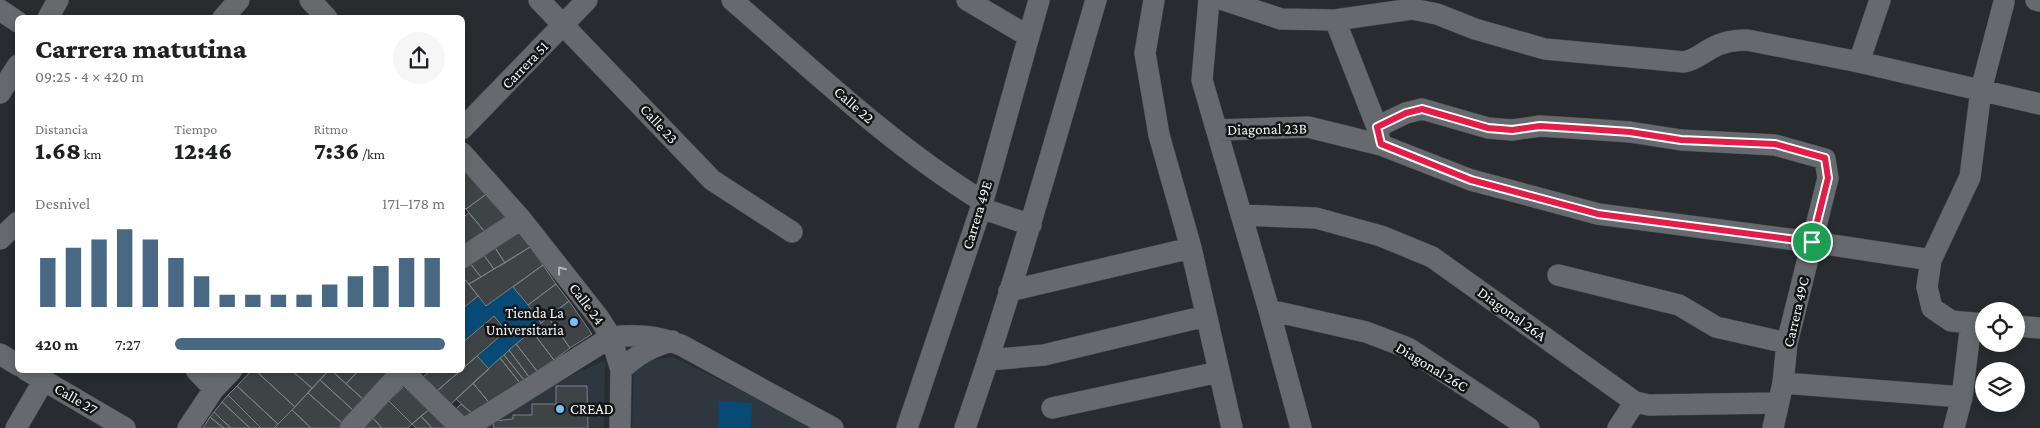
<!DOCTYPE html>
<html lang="es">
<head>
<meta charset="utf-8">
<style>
  :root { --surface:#fff; --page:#f6f6f6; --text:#202124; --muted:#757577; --accent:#496883 }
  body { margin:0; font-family:"Crimson Pro",serif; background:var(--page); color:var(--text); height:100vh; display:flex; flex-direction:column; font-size:19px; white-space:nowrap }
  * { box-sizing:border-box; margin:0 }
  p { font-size:16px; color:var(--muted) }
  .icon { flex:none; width:28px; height:28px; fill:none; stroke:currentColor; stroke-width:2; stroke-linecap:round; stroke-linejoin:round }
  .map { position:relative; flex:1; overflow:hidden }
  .details { position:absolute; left:15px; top:15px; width:450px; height:358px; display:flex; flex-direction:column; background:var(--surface); border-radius:8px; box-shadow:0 2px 8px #0003 }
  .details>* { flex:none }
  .fabs { position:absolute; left:1975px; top:302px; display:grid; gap:10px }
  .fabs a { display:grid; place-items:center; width:50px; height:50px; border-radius:50%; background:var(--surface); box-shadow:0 2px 8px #0003; font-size:25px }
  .pin { position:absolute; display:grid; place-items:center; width:42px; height:42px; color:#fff; margin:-21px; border:2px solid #fff; border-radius:50%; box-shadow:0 1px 5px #0007 }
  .round { display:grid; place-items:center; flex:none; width:52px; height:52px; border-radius:26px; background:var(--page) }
  .headline { display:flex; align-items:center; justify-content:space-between; height:85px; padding:0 20px }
  h1 { font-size:28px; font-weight:800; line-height:38px }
  .stats { display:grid; grid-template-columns:repeat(3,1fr); gap:8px; height:85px; padding:5px 20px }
  .stats div { display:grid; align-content:center }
  .stats b { font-size:25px; font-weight:800 }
  .stats small { font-size:14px; font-weight:400 }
  .stats p { font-size:14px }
  .chart { height:140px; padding:10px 20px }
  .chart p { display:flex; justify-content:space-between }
  .chart svg { width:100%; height:90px; margin-top:5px; stroke:var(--accent); stroke-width:6 }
  ul { padding:0 20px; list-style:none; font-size:16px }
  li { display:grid; grid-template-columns:80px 60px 1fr; align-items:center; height:38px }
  li i { height:12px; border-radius:6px; background:var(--accent) }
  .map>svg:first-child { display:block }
  .built { fill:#2e373f }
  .green { fill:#084a76 }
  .building { fill:#3e4346; stroke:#7d8186 }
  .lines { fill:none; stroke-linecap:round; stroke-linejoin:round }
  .minor-casing { stroke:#474b4e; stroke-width:22 }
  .minor { stroke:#666a6e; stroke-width:21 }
  .oneway { stroke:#b3b6b9 }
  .route-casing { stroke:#fff; stroke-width:10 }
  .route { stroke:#e11d48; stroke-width:6 }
  .poi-dot { fill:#7bbef8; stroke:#131416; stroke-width:2 }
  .labels { text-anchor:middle; stroke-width:5; stroke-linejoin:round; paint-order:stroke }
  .street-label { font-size:15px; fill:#f2f4f7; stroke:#131416 }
  .poi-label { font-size:15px; fill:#f2f4f7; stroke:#131416; text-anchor:end }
</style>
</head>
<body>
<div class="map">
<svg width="2040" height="428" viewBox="0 0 2040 428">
  <rect width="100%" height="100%" fill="#282c30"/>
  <path class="built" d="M673 357 764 402 809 428H632L634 367 650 360Z
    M605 360 604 428H481L553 384Z"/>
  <path class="green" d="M513 287 541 323 489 369 477 356 506 331 493 316 464 342 463 309 478 296 486 306Z
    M719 401 752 403 751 428H718Z"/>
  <path class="building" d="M462 163 488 193 466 209 462 205Z
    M488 193 511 222 489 237 466 209Z
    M469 213 489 237 470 249 462 240V218Z
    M518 231 530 247 505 263 494 246Z
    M494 246 505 263 494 269 483 254Z
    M530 247 543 265 486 306 469 284Z
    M483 254 494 269 481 277 469 262Z
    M469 262 481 277 469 284 462 276V266Z
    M543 265 556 284 528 305 513 287Z
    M462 276 478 296 462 309Z
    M556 284 569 301 541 323 528 305Z
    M569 301 592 334 570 348 548 317Z
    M494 316 506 331 462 369V343Z
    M548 317 570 348 554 360 532 331Z
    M532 331 554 360 537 371 516 344Z
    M516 344 537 371 529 377 509 350Z
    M509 350 529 377 524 380 504 355Z
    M504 355 524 380 520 383 500 358Z
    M477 356 489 369 451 404 437 391Z
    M500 358 520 383 491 405 473 383Z
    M252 370H255L295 407 278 424 237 386Z
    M255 370H291L312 388 295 407Z
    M291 370H329L312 388Z
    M329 370H331L364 400 354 411 320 380Z
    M331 370H359L346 384Z
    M359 370H390L364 400 346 384Z
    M431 370H461L437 391 423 377Z
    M320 380 354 411 343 424 308 393Z
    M473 383 491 405 475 416 456 399Z
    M405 385 430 409 412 424 389 401Z
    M237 386 278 424 274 428H261L228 395Z
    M556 386H587L588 428H494L493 421 513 419V415H532V404H556Z
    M308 393 343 424 339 428H311L292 410Z
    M228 395 261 428H250L222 402Z
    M389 401 412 424 408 428H382L373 418Z
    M222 402 250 428H231L222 420 214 412Z
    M461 404 475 416 469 421 456 409Z
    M430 409 449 428H432L421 416Z
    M292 410 311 428H274Z
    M214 412 222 420 231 428H224L210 417Z
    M421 416 432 428H416L412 424Z
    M210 417 218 424 224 428H203Z
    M373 418 382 428H363Z"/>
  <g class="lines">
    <defs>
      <path id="minor" d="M310 0 327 18
        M539 0 712 180 792 232
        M732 0C813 70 891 145 982 201
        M967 0 1028 36
        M1154 0 1145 53 1159 135 1191 248 1232 428
        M1209 0 1202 80 1269 310 1301 428
        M1224 0 1281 19 1335 20 1412 9 1437 14 1475 29 1545 49 1684 62C1696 60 1702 53 1712 48 1722 42 1736 40 1747 40L1859 62 2040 104
        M2036 0 2040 1
        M0 10 18 22
        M48 18 58 0
        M223 18 239 0
        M1335 20 1377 127 1380 141
        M1859 62 1880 0
        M0 93 18 65
        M1377 127 1406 113 1422 109 1488 128 1512 130 1540 126 1572 128 1630 132 1681 140 1775 145 1825 159 1828 178 1787 343 1783 383 1773 428
        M462 129 587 0
        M1217 130 1308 127 1381 145 1471 180 1598 214 1812 242 1931 260
        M462 153 521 219 599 318 611 337 621 370 620 428
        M981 208 1031 225
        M1241 215 1316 218 1381 236 1432 257 1635 402 1649 405 1778 403
        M0 239 18 222
        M462 258 521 219
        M1558 275 1679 305 1716 327 1787 343
        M1009 291 1191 248
        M1269 310 1366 332 1408 348 1529 428
        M1984 324 1951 321 1932 308 1927 287 1931 260 1970 177 1981 90 2004 2
        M2016 326 2040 328
        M0 354 18 365
        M989 360 1044 355 1206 316
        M26 370 125 428
        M196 370 214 389
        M402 370 461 428
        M621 370C636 355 651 347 672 341
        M1783 383 1962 397
        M1052 408 1219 372
        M16 428 44 380
        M188 428 214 389 232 370
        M350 428 403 370
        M466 428 611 337C637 334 657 336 681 345L833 428
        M907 428 981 208 1039 0
        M965 428C1014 287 1054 143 1096 0
        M1618 428 1635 402
        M1954 428 1962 397 1971 323"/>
    </defs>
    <use href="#minor" class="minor-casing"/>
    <use href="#minor" class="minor"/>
  </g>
  <defs><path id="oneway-chevron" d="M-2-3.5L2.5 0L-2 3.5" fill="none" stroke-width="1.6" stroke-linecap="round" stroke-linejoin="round" transform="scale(1.25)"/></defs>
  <use class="oneway" href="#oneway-chevron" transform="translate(561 270) rotate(-128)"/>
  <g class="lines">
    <defs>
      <path id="route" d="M1422 109 1488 128 1512 130 1540 126 1572 128 1630 132 1681 140 1775 144 1825 158 1828 178 1812 242 1598 214 1471 180 1381 144 1377 127 1406 113Z"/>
    </defs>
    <use href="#route" class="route-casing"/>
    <use href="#route" class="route"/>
  </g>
  <g class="poi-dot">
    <circle cx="574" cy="322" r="5"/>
    <circle cx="560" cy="409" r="5"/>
  </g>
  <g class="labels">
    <g class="street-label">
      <text transform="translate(525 65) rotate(-46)" y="5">Carrera 51</text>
      <text transform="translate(854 105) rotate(41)" y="5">Calle 22</text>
      <text transform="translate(659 124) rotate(47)" y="5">Calle 23</text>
      <text transform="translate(1267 129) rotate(-1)" y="5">Diagonal 23B</text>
      <text transform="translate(977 215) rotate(-73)" y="5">Carrera 49E</text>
      <text transform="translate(587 304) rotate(53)" y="5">Calle 24</text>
      <text transform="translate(1796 312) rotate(-77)" y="5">Carrera 49C</text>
      <text transform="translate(1512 314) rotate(36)" y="5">Diagonal 26A</text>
      <text transform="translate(1432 367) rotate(31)" y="5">Diagonal 26C</text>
      <text transform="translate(76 399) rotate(30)" y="5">Calle 27</text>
    </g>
    <g class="poi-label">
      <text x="564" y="318">Tienda La<tspan x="564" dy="17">Universitaria</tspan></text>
      <text x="570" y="414" text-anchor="start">CREAD</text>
    </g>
  </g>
</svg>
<div class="fabs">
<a><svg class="icon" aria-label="locate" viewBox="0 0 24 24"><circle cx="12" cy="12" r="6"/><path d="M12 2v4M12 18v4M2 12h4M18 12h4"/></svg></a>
<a><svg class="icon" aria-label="layers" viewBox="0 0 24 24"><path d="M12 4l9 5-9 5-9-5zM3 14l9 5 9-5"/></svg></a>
</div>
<div class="pin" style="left:1812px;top:242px;background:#1e9e55"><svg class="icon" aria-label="arrive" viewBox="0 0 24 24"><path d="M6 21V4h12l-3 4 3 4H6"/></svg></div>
<section class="details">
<div class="headline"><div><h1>Carrera matutina</h1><p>09:25 · 4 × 420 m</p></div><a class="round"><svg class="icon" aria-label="share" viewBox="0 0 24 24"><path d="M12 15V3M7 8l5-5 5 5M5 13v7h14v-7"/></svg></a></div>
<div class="stats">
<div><p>Distancia</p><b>1.68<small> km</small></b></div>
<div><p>Tiempo</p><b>12:46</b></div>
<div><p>Ritmo</p><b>7:36<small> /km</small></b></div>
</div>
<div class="chart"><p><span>Desnivel</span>171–178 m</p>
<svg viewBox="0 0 160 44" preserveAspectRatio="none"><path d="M5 44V20M15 44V15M25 44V11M35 44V6M45 44V11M55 44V20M65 44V29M75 44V38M85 44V38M95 44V38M105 44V38M115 44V33M125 44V29M135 44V24M145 44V20M155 44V20"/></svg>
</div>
<ul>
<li><b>420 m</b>7:27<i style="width:100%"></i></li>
</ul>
</section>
</div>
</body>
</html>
